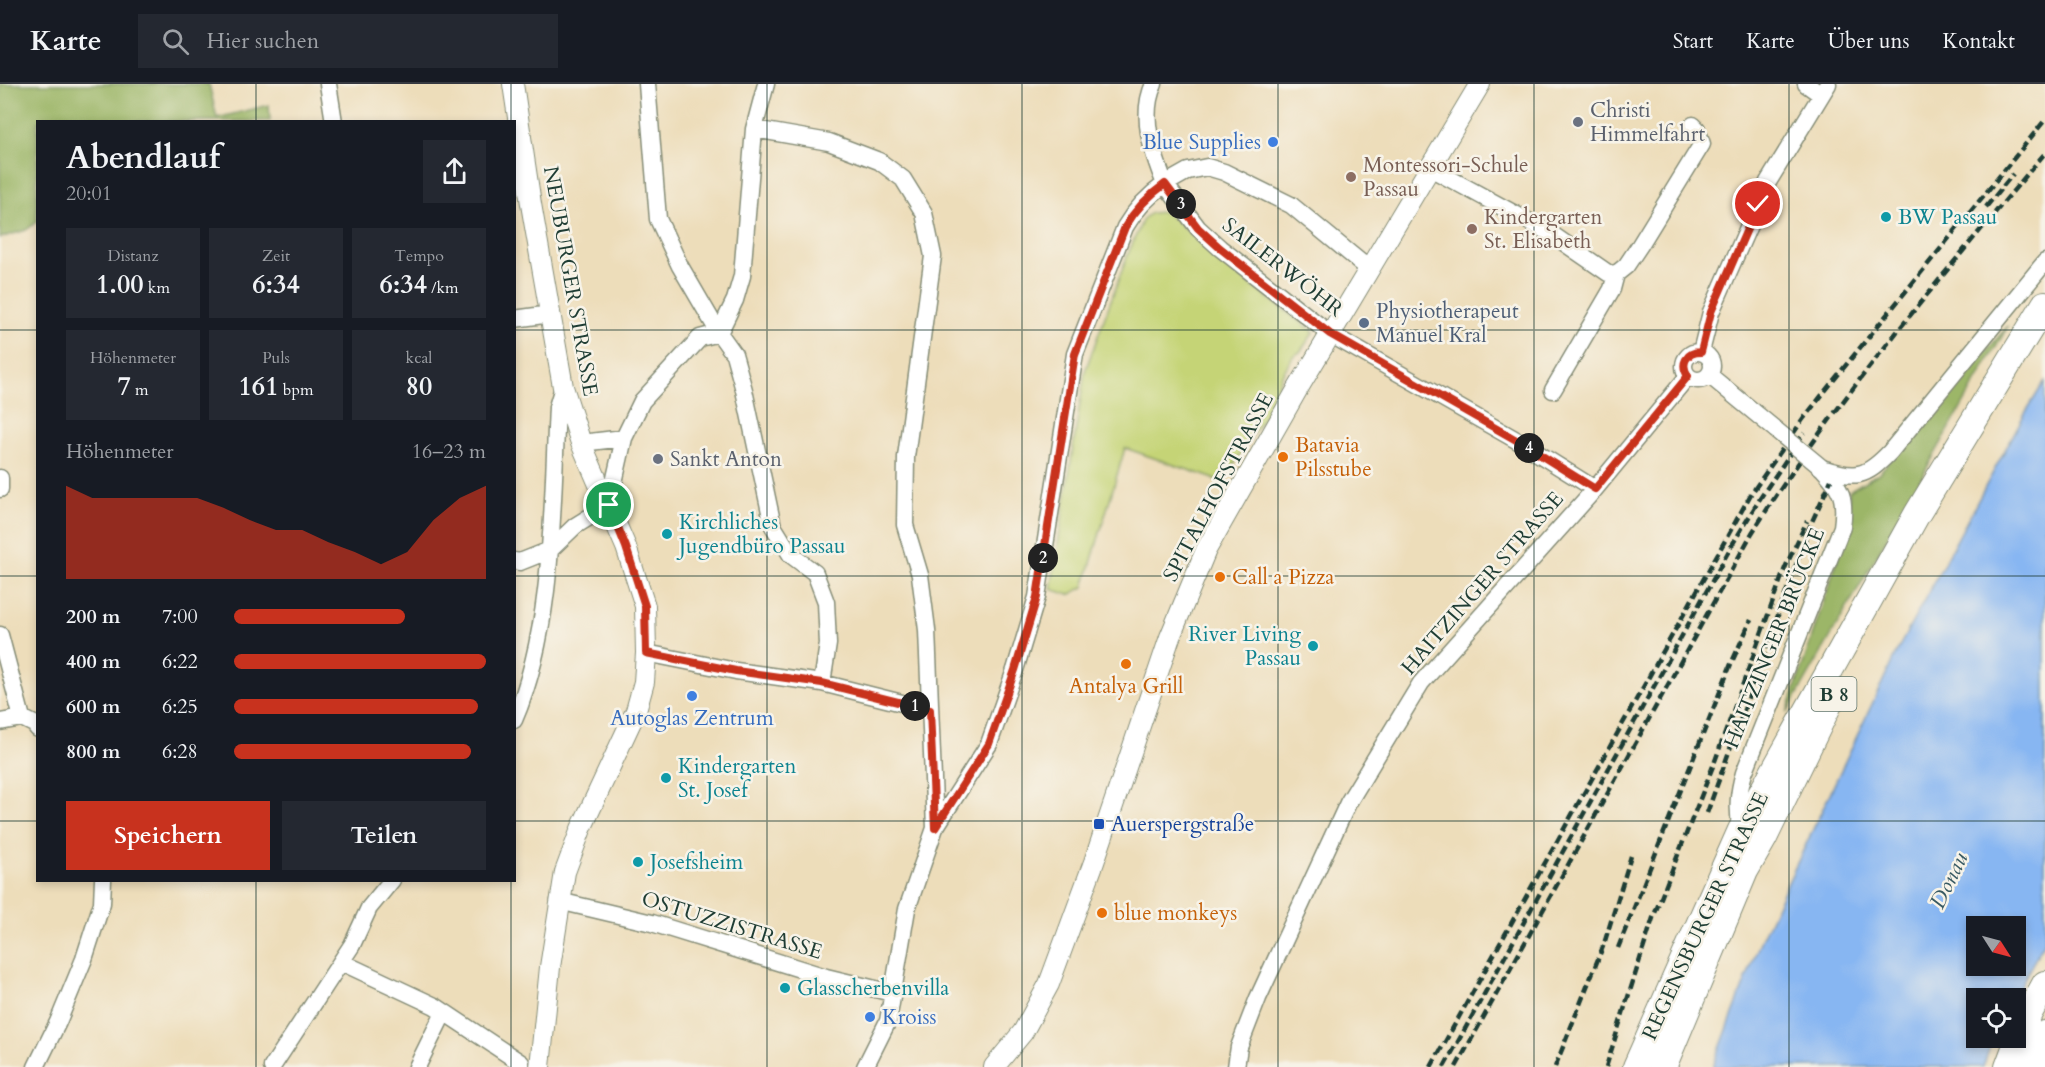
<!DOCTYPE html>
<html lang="de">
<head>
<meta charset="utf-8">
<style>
  :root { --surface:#171b24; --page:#242831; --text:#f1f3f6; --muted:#9ea1a6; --line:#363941; --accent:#c8321e }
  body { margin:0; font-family:Cardo,serif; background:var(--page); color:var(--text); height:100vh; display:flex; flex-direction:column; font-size:22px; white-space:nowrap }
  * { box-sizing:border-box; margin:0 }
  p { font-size:20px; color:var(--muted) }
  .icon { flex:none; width:33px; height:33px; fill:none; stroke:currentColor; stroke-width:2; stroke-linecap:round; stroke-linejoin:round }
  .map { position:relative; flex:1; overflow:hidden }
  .sheet { position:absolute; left:36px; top:36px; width:480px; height:762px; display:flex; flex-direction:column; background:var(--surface); border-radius:0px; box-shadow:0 3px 9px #0003 }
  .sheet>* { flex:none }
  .needle { width:39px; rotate:126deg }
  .tools { position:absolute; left:1966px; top:832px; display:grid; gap:12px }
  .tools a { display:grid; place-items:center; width:60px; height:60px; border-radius:0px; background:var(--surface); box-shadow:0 3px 9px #0003; font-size:30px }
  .pin { position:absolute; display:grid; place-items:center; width:51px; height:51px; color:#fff; margin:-26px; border:3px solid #fff; border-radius:50%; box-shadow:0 2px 6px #0007 }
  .km { position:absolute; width:30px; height:30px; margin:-15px; border-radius:50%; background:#222; color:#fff; font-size:16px; line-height:30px; text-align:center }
  .round { display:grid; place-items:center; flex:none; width:63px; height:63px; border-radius:0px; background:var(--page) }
  .overview { display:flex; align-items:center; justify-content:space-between; height:102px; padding:0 30px }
  h1 { font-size:33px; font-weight:600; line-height:45px }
  .metrics { display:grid; grid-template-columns:repeat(3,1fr); gap:9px; height:102px; padding:6px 30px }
  .metrics div { display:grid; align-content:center; border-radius:0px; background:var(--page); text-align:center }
  .metrics b { font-size:26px; font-weight:600 }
  .metrics small { font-size:16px; font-weight:400 }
  .metrics p { font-size:16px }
  .chart { height:168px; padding:12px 30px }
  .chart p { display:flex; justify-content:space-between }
  .chart svg { width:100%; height:108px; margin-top:6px; fill:var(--accent); opacity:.7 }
  .action { display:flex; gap:12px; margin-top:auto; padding:12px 30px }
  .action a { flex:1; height:69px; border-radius:0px; background:var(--accent); color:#fff; font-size:24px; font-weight:600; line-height:69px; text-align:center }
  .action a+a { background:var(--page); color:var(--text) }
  ul { padding:0 30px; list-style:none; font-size:20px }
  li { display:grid; grid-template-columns:96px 72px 1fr; align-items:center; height:45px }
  li i { height:15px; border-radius:8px; background:var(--accent) }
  header { display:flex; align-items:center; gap:36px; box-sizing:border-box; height:84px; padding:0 30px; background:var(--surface); border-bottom:2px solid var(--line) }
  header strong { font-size:28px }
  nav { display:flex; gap:33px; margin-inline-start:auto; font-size:21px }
  .search { width:420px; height:54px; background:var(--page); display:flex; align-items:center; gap:15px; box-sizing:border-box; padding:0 21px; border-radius:0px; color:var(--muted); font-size:22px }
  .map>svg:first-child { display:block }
  .green { fill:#c5d476; stroke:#728855; stroke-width:1.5 }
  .forest { fill:#9cb667; stroke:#5e7a4e; stroke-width:1.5 }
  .water { fill:#87b6f2; stroke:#537a93; stroke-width:1.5; fill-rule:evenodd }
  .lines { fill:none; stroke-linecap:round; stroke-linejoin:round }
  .minor-casing { stroke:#868d77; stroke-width:19 }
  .tertiary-casing { stroke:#868d77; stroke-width:22 }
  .primary-casing { stroke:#868d77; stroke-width:28 }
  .minor { stroke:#fff; stroke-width:16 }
  .tertiary { stroke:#fff; stroke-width:20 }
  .primary { stroke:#fff; stroke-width:26 }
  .rail { stroke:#1f3d34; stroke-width:4.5; stroke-dasharray:9 4.5; stroke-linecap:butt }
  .minor-bridge-casing { stroke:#868d77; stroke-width:19; stroke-linecap:butt }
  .minor-bridge { stroke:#fff; stroke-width:16 }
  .route-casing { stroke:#fff; stroke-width:12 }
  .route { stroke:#c8321e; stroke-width:8 }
  .grid { fill:none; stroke:#1f3d34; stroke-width:1.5; stroke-opacity:0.55 }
  .worship-dot { fill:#6b7280; stroke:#f7f3e8; stroke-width:2 }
  .shop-dot { fill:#3f7fe0; stroke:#f7f3e8; stroke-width:2 }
  .education-dot { fill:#8d6e63; stroke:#f7f3e8; stroke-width:2 }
  .culture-dot { fill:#0f9aa8; stroke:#f7f3e8; stroke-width:2 }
  .service-dot { fill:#5c6f8a; stroke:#f7f3e8; stroke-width:2 }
  .food-dot { fill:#e8710a; stroke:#f7f3e8; stroke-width:2 }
  .transit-dot { fill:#1a4fb4; stroke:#f7f3e8; stroke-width:2 }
  .labels { text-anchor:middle; stroke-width:5; stroke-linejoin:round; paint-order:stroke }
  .shield { fill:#f7f3e8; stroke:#60746a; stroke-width:1.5 }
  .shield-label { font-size:20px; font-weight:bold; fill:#1f3d34 }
  .worship-label { font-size:21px; fill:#5b616d; stroke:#f7f3e8; text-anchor:start }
  .shop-label { font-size:21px; fill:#366cbe; stroke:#f7f3e8; text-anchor:end }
  .education-label { font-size:21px; fill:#785e54; stroke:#f7f3e8; text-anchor:start }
  .culture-label { font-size:21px; fill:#0d838f; stroke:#f7f3e8; text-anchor:start }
  .street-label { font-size:21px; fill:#1f3d34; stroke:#f7f3e8 }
  .service-label { font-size:21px; fill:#4e5e75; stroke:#f7f3e8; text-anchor:start }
  .food-label { font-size:21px; fill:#c56008; stroke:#f7f3e8; text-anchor:start }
  .transit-label { font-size:21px; fill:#164399; stroke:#f7f3e8; text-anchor:start }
  .water-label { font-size:22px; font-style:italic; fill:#395b64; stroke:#f7f3e8 }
</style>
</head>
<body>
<header>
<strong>Karte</strong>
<div class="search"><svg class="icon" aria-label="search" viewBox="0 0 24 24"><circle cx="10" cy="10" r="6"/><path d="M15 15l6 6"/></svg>Hier suchen</div>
<nav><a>Start</a><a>Karte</a><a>Über uns</a><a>Kontakt</a></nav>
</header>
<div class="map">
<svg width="2045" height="983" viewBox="0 0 2045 983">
  <rect width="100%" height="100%" fill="#f7f3e8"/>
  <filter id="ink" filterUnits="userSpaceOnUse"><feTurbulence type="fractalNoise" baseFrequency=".0167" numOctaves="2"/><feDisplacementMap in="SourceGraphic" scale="12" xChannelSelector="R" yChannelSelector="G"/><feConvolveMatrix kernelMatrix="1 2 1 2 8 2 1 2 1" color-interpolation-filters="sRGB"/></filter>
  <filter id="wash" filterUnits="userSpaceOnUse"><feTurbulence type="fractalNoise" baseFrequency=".008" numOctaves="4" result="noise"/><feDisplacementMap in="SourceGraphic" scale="24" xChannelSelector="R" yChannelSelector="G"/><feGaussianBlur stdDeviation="1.35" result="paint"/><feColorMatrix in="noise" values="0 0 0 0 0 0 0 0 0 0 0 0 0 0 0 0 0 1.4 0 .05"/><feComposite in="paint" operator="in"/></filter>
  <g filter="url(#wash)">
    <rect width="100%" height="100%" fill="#edddba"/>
    <path class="green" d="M1163 128 1173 134 1232 187 1314 248 1300 268 1293 272 1281 293 1270 323 1223 398 1125 364 1084 503 1069 511 1051 505 1085 287 1128 170 1143 135 1151 129Z"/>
    <path class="forest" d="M0 0H209L217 34 269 21 270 37 38 38 37 138 26 146 0 154Z
      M2008 242 1787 629 1849 440V407L1879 389Z"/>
    <path class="water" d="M2045 297V857L2013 915H1977V954H1993L1983 983H1713L1760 858 1898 565 2024 331ZM1977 843H2016V882H1977Z"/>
  </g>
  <g filter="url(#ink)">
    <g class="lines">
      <defs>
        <path id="minor" d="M328 0 334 38
          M766 0 754 45 742 192 735 216 719 249 734 270 744 306 773 442 791 471 815 489 826 518 828 560 822 599
          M1806 0 1820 10
          M754 45 829 58 879 77 903 95 924 129 933 172 906 373 905 441 920 491 927 546 935 744
          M1430 84 1550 149 1608 189 1616 190 1626 182 1640 161 1702 60 1697 45 1693 41
          M1370 186 1291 121 1224 88 1207 83 1188 87 1165 100 1198 144 1220 164 1330 250 1518 357 1595 405
          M514 235 551 230
          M1684 282a14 14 0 1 1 28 0a14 14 0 1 1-28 0Z
          M1701 268 1711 228 1768 98 1828 0
          M1709 291 1776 346
          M1553 306 1612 205 1616 190
          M581 359 624 354
          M1822 384C1856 395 1865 394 1890 368L2045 178
          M0 394V405
          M514 477 520 478 550 466 575 442 609 421 624 354 642 317 700 254 719 249 680 182 658 135 647 0
          M0 551 22 634 34 640 38 645
          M646 569 736 587 822 599 930 626
          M514 636C554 544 552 422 557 323L563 303
          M0 638 22 634
          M1741 746C1737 725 1738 709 1744 689L1842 443C1846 414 1842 405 1822 384
          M559 817 652 839 826 893 892 909
          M341 878 435 922 521 979V983
          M36 983 58 938 84 875 102 819 103 796
          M272 983 352 861 369 824 392 796
          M417 983 444 928
          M865 983 888 937 907 825 935 744 989 660 1015 586 1037 513 1075 270 1125 143C1136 124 1148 112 1165 100 1153 70 1139 32 1154 0
          M1236 983 1239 963 1258 914 1348 719 1421 599 1595 405 1688 292"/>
        <path id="tertiary" d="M513 0 531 120 563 303 581 359 626 463 645 522 646 569 644 598 636 627 581 745 565 788 550 883 540 983
          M994 983 1023 948 1049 900 1094 778 1170 553 1206 466 1297 306 1480 0"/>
        <path id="primary" d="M1636 983 1741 746 1917 430 2045 220
          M1663 983 1745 787 1764 754 1834 610
          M2008 983 2026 935 2045 900
          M2033 983 2045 950"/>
      </defs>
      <use href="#minor" class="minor-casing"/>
      <use href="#tertiary" class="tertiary-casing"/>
      <use href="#primary" class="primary-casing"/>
      <use href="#minor" class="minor"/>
      <use href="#tertiary" class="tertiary"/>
      <use href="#primary" class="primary"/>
      <path class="rail" d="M1986 123 2013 90
        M1707 729 1810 442 1831 396
        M1618 864 1731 580 1751 536
        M1431 983 1751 410 1804 334 1833 297 2045 36
        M1444 983 1732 461 1761 413 1804 349
        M1456 983 1752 449C1837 314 1942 192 2045 69
        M1555 983 1604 860 1631 772
        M1606 983 1653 834 1715 677 1785 484 1807 437"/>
      <defs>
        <path id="minor-bridge" d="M1776 346 1822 384"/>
      </defs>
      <use href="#minor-bridge" class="minor-bridge-casing"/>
      <use href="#minor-bridge" class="minor-bridge"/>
    </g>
  </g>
  <g class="lines" filter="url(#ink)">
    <defs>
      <path id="route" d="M609 421 626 463 645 522 646 569 736 587 822 599 930 626 935 744 989 660 1015 586 1037 513 1075 270 1125 143C1136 124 1148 112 1165 100L1198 144 1220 164 1330 250 1518 357 1595 405 1688 292C1680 280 1686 268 1701 268L1711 228 1758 120"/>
    </defs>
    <use href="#route" class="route-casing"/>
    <use href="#route" class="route"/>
  </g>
  <path class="grid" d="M256 0V38M511 0V38M767 0V983M1022 0V983M1278 0V983M1534 0V983M1789 0V983M0 246H38M514 246H2045M0 492H38M514 492H2045M0 737H38M514 737H2045M256 796V983M511 796V983"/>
  <g class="worship-dot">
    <circle cx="1578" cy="38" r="6"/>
    <circle cx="658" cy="375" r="6"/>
  </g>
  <g class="shop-dot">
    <circle cx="1273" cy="58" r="6"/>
    <circle cx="692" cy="612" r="6"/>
    <circle cx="870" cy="933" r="6"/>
  </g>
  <g class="education-dot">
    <circle cx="1351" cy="93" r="6"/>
    <circle cx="1472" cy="145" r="6"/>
  </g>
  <g class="culture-dot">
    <circle cx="1886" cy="133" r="6"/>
    <circle cx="667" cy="450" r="6"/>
    <circle cx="1313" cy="562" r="6"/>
    <circle cx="666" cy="694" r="6"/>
    <circle cx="638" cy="778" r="6"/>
    <circle cx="785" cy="904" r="6"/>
  </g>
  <circle class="service-dot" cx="1364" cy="239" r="6"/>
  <g class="food-dot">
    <circle cx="1283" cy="373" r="6"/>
    <circle cx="1220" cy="493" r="6"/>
    <circle cx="1126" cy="580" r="6"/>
    <circle cx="1102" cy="829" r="6"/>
  </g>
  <rect class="transit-dot" x="1093" y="734" width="12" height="12" rx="3"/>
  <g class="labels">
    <rect class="shield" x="1811.5" y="593" width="45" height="34" rx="4.5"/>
    <g class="shield-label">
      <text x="1834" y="617">B 8</text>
    </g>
    <g class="worship-label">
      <text x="1590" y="33">Christi<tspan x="1590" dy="24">Himmelfahrt</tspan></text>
      <text x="670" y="382">Sankt Anton</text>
    </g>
    <g class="shop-label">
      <text x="1261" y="65">Blue Supplies</text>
      <text x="692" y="641" text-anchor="middle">Autoglas Zentrum</text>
      <text x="882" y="940" text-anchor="start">Kroiss</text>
    </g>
    <g class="education-label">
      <text x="1363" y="88">Montessori-Schule<tspan x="1363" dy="24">Passau</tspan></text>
      <text x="1484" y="140">Kindergarten<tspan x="1484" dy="24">St. Elisabeth</tspan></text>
    </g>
    <g class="culture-label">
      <text x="1898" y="140">BW Passau</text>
      <text x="679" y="445">Kirchliches<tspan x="679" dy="24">Jugendbüro Passau</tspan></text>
      <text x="1301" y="557" text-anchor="end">River Living<tspan x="1301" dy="24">Passau</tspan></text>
      <text x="678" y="689">Kindergarten<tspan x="678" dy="24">St. Josef</tspan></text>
      <text x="650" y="785">Josefsheim</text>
      <text x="797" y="911">Glasscherbenvilla</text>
    </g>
    <g class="street-label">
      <text transform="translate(1283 183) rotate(38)" y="7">SAILERWÖHR</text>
      <text transform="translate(571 197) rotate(80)" y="7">NEUBURGER STRASSE</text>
      <text transform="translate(1218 403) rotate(-62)" y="7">SPITALHOFSTRASSE</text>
      <text transform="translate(1482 499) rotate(-49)" y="7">HAITZINGER STRASSE</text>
      <text transform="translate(1774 554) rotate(-68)" y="7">HAITZINGER BRÜCKE</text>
      <text transform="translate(1705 832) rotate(-65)" y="7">REGENSBURGER STRASSE</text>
      <text transform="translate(732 841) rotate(17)" y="7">OSTUZZISTRASSE</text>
    </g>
    <g class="service-label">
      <text x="1376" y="234">Physiotherapeut<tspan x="1376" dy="24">Manuel Kral</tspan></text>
    </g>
    <g class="food-label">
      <text x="1295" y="368">Batavia<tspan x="1295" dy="24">Pilsstube</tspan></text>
      <text x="1232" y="500">Call a Pizza</text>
      <text x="1126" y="609" text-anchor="middle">Antalya Grill</text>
      <text x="1114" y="836">blue monkeys</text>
    </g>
    <g class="transit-label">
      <text x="1111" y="747">Auerspergstraße</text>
    </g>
    <g class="water-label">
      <text transform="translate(1948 796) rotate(-64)" y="8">Donau</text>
    </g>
  </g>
</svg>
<div class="tools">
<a><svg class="needle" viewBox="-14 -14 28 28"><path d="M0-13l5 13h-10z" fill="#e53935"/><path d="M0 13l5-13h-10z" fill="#9ea1a6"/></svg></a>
<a><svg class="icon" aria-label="locate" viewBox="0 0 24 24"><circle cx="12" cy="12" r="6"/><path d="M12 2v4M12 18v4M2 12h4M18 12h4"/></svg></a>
</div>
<div class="pin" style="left:609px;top:421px;background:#1e9e55"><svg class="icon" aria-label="arrive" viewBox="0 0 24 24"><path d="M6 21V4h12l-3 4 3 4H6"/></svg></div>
<div class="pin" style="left:1758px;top:120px;background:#d93025"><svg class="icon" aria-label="check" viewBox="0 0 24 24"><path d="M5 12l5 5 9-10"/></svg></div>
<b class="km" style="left:915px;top:622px">1</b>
<b class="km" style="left:1043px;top:474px">2</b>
<b class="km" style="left:1181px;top:120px">3</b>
<b class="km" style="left:1529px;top:364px">4</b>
<section class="sheet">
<div class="overview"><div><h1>Abendlauf</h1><p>20:01</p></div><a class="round"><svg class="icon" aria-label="share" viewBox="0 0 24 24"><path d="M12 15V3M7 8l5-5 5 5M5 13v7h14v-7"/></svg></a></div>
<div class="metrics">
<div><p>Distanz</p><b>1.00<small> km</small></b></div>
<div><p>Zeit</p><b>6:34</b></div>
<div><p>Tempo</p><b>6:34<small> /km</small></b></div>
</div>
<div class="metrics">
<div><p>Höhenmeter</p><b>7<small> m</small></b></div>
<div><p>Puls</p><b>161<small> bpm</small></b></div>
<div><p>kcal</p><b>80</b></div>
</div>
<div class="chart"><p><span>Höhenmeter</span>16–23 m</p>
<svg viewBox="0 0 160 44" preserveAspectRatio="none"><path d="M0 44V6L10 11L20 11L30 11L40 11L50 11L60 15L70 20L80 24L90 24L100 29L110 33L120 38L130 33L140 20L150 11L160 6V44z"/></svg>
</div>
<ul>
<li><b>200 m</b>7:00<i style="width:68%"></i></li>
<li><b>400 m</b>6:22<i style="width:100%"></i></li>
<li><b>600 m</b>6:25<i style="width:97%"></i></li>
<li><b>800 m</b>6:28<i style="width:94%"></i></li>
</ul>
<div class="action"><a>Speichern</a><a>Teilen</a></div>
</section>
</div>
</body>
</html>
